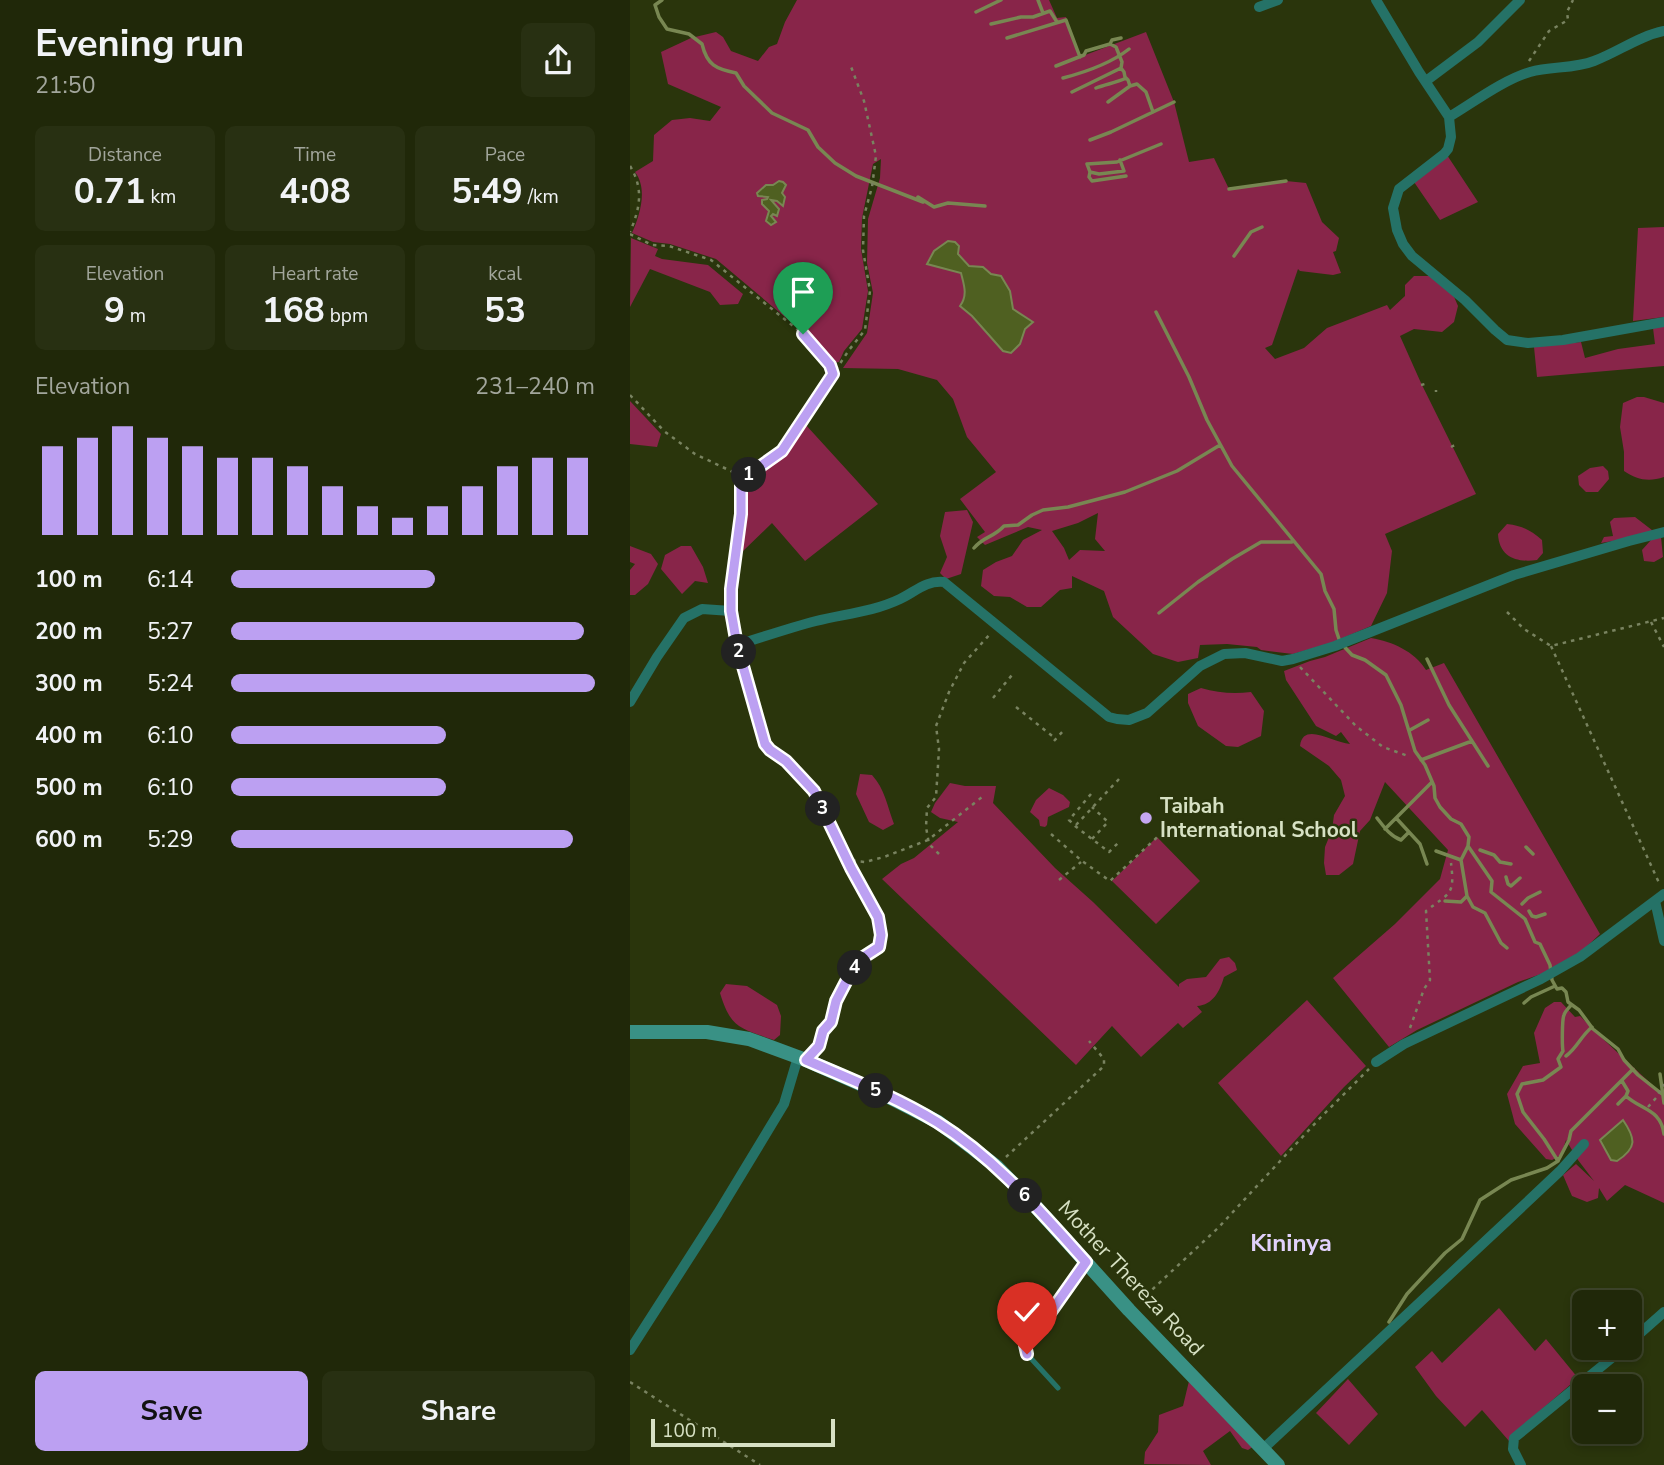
<!DOCTYPE html>
<html lang="en">
<head>
<meta charset="utf-8">
<style>
  :root { --surface:#202809; --page:#283012; --text:#f1f3f6; --muted:#a2a69c; --line:#3d442a; --accent:#bca0f2 }
  body { margin:0; font-family:"Nunito Sans",sans-serif; background:var(--page); color:var(--text); height:100vh; display:flex; flex-direction:column; font-size:26px; white-space:nowrap }
  * { box-sizing:border-box; margin:0 }
  p { font-size:23px; color:var(--muted) }
  .icon { flex:none; width:38px; height:38px; fill:none; stroke:currentColor; stroke-width:2; stroke-linecap:round; stroke-linejoin:round }
  .map { position:relative; flex:1; overflow:hidden }
  .drawer { display:flex; flex-direction:column; background:var(--surface); width:630px }
  .drawer>* { flex:none }
  .controls { position:absolute; left:942px; top:1290px; display:grid; gap:14px }
  .controls a { display:grid; place-items:center; width:70px; height:70px; border-radius:10px; background:var(--surface); box-shadow:0 4px 10px #0003,0 0 0 2px var(--line); font-size:35px }
  .scale { position:absolute; left:21px; bottom:18px; width:184px; box-sizing:border-box; padding-left:7px; border:4px solid #d7e1c4; border-top:0; font-size:19px; line-height:24px; white-space:nowrap; color:#d7e1c4; -webkit-text-stroke:5px #2a350c; paint-order:stroke }
  .pin { position:absolute; display:grid; place-items:center; width:60px; height:60px; color:#fff; margin:-72px -30px; border-radius:50% 50% 50% 0; rotate:-45deg; box-shadow:0 0 7px #0007 }
  .pin .icon { rotate:45deg }
  .km { position:absolute; width:35px; height:35px; margin:-18px; border-radius:50%; background:#222; color:#fff; font-size:19px; line-height:35px; text-align:center }
  .round { display:grid; place-items:center; flex:none; width:74px; height:74px; border-radius:10px; background:var(--page) }
  .headline { display:flex; align-items:center; justify-content:space-between; height:119px; padding:0 35px }
  h1 { font-size:38px; font-weight:700; line-height:52px }
  .metrics { display:grid; grid-template-columns:repeat(3,1fr); gap:10px; height:119px; padding:7px 35px }
  .metrics div { display:grid; align-content:center; border-radius:10px; background:var(--page); text-align:center }
  .metrics b { font-size:35px; font-weight:700 }
  .metrics small { font-size:19px; font-weight:400 }
  .metrics p { font-size:19px }
  .chart { height:196px; padding:14px 35px }
  .chart p { display:flex; justify-content:space-between }
  .chart svg { width:100%; height:126px; margin-top:7px; stroke:var(--accent); stroke-width:6 }
  .action { display:flex; gap:14px; margin-top:auto; padding:14px 35px }
  .action a { flex:1; height:80px; border-radius:10px; background:var(--accent); color:#111; font-size:28px; font-weight:700; line-height:80px; text-align:center }
  .action a+a { background:var(--page); color:var(--text) }
  ul { padding:0 35px; list-style:none; font-size:23px }
  li { display:grid; grid-template-columns:112px 84px 1fr; align-items:center; height:52px }
  li i { height:18px; border-radius:9px; background:var(--accent) }
  main { display:flex; flex:1; min-height:0 }
  .map>svg:first-child { display:block }
  .green { fill:#882549; fill-rule:evenodd }
  .water { fill:#4f6021; stroke:#788752; stroke-width:2 }
  .lines { fill:none; stroke-linecap:round; stroke-linejoin:round }
  .stream { stroke:#788752; stroke-width:3.5 }
  .path { stroke:#798360; stroke-width:2.5; stroke-dasharray:3.5 5; stroke-linecap:butt }
  .lane { stroke:#257267; stroke-width:5 }
  .street { stroke:#257267; stroke-width:10 }
  .secondary { stroke:#399185; stroke-width:14 }
  .route-casing { stroke:#fff; stroke-width:14 }
  .route { stroke:#bca0f2; stroke-width:9 }
  .poi-dot { fill:#c5a7f1; stroke:#2a350c; stroke-width:2.5 }
  .labels { text-anchor:middle; stroke-width:5; stroke-linejoin:round; paint-order:stroke }
  .poi-label { font-size:21px; font-weight:bold; fill:#d7e1c4; stroke:#2a350c; text-anchor:start }
  .street-label { font-size:21px; fill:#d7e1c4; stroke:#2a350c }
  .quarter-label { font-size:24px; font-weight:bold; fill:#e1d1fb; stroke:#2a350c }
</style>
</head>
<body>
<main>
<section class="drawer">
<div class="headline"><div><h1>Evening run</h1><p>21:50</p></div><a class="round"><svg class="icon" aria-label="share" viewBox="0 0 24 24"><path d="M12 15V3M7 8l5-5 5 5M5 13v7h14v-7"/></svg></a></div>
<div class="metrics">
<div><p>Distance</p><b>0.71<small> km</small></b></div>
<div><p>Time</p><b>4:08</b></div>
<div><p>Pace</p><b>5:49<small> /km</small></b></div>
</div>
<div class="metrics">
<div><p>Elevation</p><b>9<small> m</small></b></div>
<div><p>Heart rate</p><b>168<small> bpm</small></b></div>
<div><p>kcal</p><b>53</b></div>
</div>
<div class="chart"><p><span>Elevation</span>231–240 m</p>
<svg viewBox="0 0 160 44" preserveAspectRatio="none"><path d="M5 44V13M15 44V10M25 44V6M35 44V10M45 44V13M55 44V17M65 44V17M75 44V20M85 44V27M95 44V34M105 44V38M115 44V34M125 44V27M135 44V20M145 44V17M155 44V17"/></svg>
</div>
<ul>
<li><b>100 m</b>6:14<i style="width:56%"></i></li>
<li><b>200 m</b>5:27<i style="width:97%"></i></li>
<li><b>300 m</b>5:24<i style="width:100%"></i></li>
<li><b>400 m</b>6:10<i style="width:59%"></i></li>
<li><b>500 m</b>6:10<i style="width:59%"></i></li>
<li><b>600 m</b>5:29<i style="width:94%"></i></li>
</ul>
<div class="action"><a>Save</a><a>Share</a></div>
</section>
<div class="map">
<svg width="1034" height="1465" viewBox="0 0 1034 1465">
  <rect width="100%" height="100%" fill="#2a350c"/>
  <path class="green" d="M167 0H419L427 18 436 17 450 57 516 32 544 102 559 162 584 158 599 189 656 181 676 183 692 222 709 238 706 251 703 252 711 273 703 275 670 271 668 269 642 345 635 348 645 359 674 348 697 328 757 305 760 310 775 296V285L784 276H801L822 292 828 306 824 322 812 332 784 329 770 336 791 383 846 494 755 534 762 551 757 593 741 626 701 643 663 654 631 650 627 647 597 644 570 645 568 658 548 662 523 654 483 617 474 591 442 576V588L430 590 411 607H397L380 597 364 596 351 586 353 570 366 562 382 556 393 540 412 530 398 527 355 545 347 537 355 532 330 499 366 472 337 437 323 399 307 380 268 369 213 368 237 333 243 293 237 263 238 219 250 178 251 159 243 164 232 218 231 249 238 291 232 329 214 351 209 362 201 363 174 333 86 259 40 244 23 242 2 233C10 215 18 189 5 172L23 161 24 135 42 120 60 118 80 121 91 107 38 84 31 52 61 38 86 32 93 37 101 51 128 61 139 47 147 44 155 22ZM325 242 329 246 328 254 339 266 353 267 380 291 382 309 402 322 395 329 390 344 373 350 342 316 330 306 334 300 335 290ZM468 513 465 539 475 551 450 550 439 560 434 548 422 531 448 523Z
    M817 155 848 202 810 220 784 182Z
    M1034 227V317L1003 321 1008 228Z
    M1 238 28 249 25 256 32 259 78 265 113 294 108 304 90 305 80 292 20 269 0 307Z
    M1034 326V366L907 377 904 347 951 342 955 358 988 349 1025 344 1023 328Z
    M1007 397H1014L1034 403V477C1019 482 1007 480 994 471V452L990 427 993 403Z
    M0 401 31 434 27 447 0 444Z
    M175 424 248 504 175 561 142 523 112 552 115 519V482L154 453Z
    M973 466 978 471 979 479 968 492H956L949 485 948 476 960 468Z
    M337 510 343 522 331 574 316 579 310 573 317 557 310 536 315 512Z
    M1005 517 1031 537 1033 557 1024 562 1014 561 1012 550 1021 540H989L971 543 974 537 983 536 980 522 984 518Z
    M877 524C893 526 900 530 912 540L913 553 907 560C887 563 869 557 868 534Z
    M0 546 21 554 28 564 18 584 5 595H0V570L5 564 0 562Z
    M51 546H61L73 567 78 583 65 581 52 594 31 569 35 555Z
    M741 638C763 642 784 651 796 670L814 663 970 934 952 951 914 973 888 982 787 1030 759 1047 703 978 765 924 810 879 818 850 755 782 740 820 730 831 723 864 709 875H696L694 863 695 847 702 830 704 815 715 796 711 780 699 766 670 746C673 721 703 743 720 744L711 732 706 736 686 726 656 680 654 671 680 661 695 657Z
    M571 688C588 693 604 694 621 692L634 711 631 736 608 747 596 746 568 726 558 703V694Z
    M230 774 242 775C255 789 257 806 264 824L253 830 239 822 226 794Z
    M320 783 335 786H366L363 803 425 868 463 902 549 987V984L557 979 576 977 590 959 599 957 605 963 607 970 594 977C590 991 583 1005 567 1006L572 1012 553 1028 548 1023 511 1057 482 1026 446 1065 252 879 271 864 284 858 328 822 310 818 301 812 305 803Z
    M419 788 433 795 440 802 439 807 418 817 417 825 415 827 410 826 409 820 400 812 406 800Z
    M527 837 570 881 526 924 482 881Z
    M96 984 117 986 147 1005 151 1016 150 1035 144 1040C110 1028 101 1029 90 993Z
    M677 1000 736 1066 714 1087 651 1156 588 1083Z
    M924 1002H931L945 1017 950 1016 973 1039 1032 1094 1034 1103V1203L995 1185 977 1201 969 1188 968 1198 957 1202 942 1196 933 1175 946 1164 964 1181 948 1160 936 1140 931 1155 922 1160 916 1159 885 1124 877 1094 893 1066 910 1063 904 1033 915 1008Z
    M869 1308 905 1351 916 1339 948 1378 881 1436 879 1441 852 1410 835 1427 806 1396 785 1367 802 1351 812 1363Z
    M718 1379 748 1414 719 1445 686 1413Z
    M559 1381 624 1446 618 1450 612 1448 600 1431 573 1451 581 1465 514 1464 515 1452 528 1432 529 1415 553 1406Z"/>
  <path class="water" d="M149 181 153 182 156 185 152 193 155 197 153 206 147 201 141 200 149 209 147 216 143 214 141 216 146 222 141 225 136 221 139 211 132 204V200L137 199 138 197 128 196 127 193 136 185H143Z
    M318 241 325 242 329 246 328 254 339 266 353 267 361 274 371 276 380 291 383 309 403 322 395 329 390 344 381 353 373 351 342 316 330 306C338 295 334 285 331 273L297 264 304 251Z
    M993 1120C1006 1139 1007 1148 987 1161L981 1160 970 1140Z"/>
  <g class="lines">
    <path class="stream" d="M32 0 25 5 29 17 37 29 59 34 72 44C77 65 86 69 106 73L114 86 142 113 178 130 188 147 205 163 226 176 293 202 288 197 304 207 318 203 355 206
      M408 0 413 13
      M346 12 371 0
      M361 24 391 17H403L420 11 427 22
      M377 38 436 20 450 57
      M480 44 482 40 491 38
      M426 66 454 55 456 51 480 44 486 47 492 62 491 68 494 72 495 77 498 80 500 86 507 84 516 92 523 112
      M433 78C456 72 480 64 499 49
      M466 88C476 84 486 83 496 78
      M442 92 491 68
      M478 102 500 86
      M460 140 481 132 544 102
      M460 172 469 174 494 171 490 160
      M496 176 462 181 459 177 460 172 457 164 487 162 531 144
      M599 189 656 181
      M604 256 621 232 632 227
      M526 312 559 377 577 420 602 466 691 574 695 591 704 609 706 630 710 642 722 655 735 660 756 675 771 705 785 751 795 765 804 786 805 798 810 807 821 819 831 824 839 837 838 846 862 881 861 892 895 919 905 942 910 944 920 965 922 980 927 989 932 988 936 992 938 1002 949 1010 963 1029 988 1049 994 1060 1008 1075 1032 1094
      M344 548C354 536 363 538 374 526L388 525 402 515 413 510 438 507 495 492 547 471 590 445
      M529 613 568 582 602 559 631 542H662
      M797 659 819 705 858 766
      M780 730 798 720
      M791 760 842 741
      M747 818C754 827 760 836 771 840L779 832
      M767 819 790 844 797 864
      M755 829 802 782
      M896 847 903 854
      M850 850 864 855 870 862 881 864
      M806 851 831 860
      M876 877 878 884 881 886 890 878
      M837 896 843 907 855 913 871 943 877 948
      M815 901 831 902 837 896 831 860 838 846
      M892 904 898 898 910 892
      M899 911 902 916 906 917 915 914
      M894 1003 901 997 925 986
      M936 1056C947 1048 951 1036 962 1027
      M1030 1074 1034 1103
      M992 1081 998 1091 996 1096C1011 1110 1031 1109 1034 1134
      M988 1104 996 1096
      M928 1161 914 1139 893 1112 887 1094 892 1084 913 1080 931 1067 928 1059 933 1051C932 1046 932 1019 934 1015 935 1011 939 1008 941 1005
      M759 1322 777 1294 815 1253 832 1239 850 1200 881 1180 917 1168 928 1161 939 1140 941 1131 1003 1069"/>
    <path class="path" d="M899 61 919 31 938 20 937 12 943 0
      M0 166C14 189 10 208 0 232
      M0 234 22 245 39 246 81 260 173 334 200 365 203 375
      M791 385 795 384
      M806 390V392
      M0 395 34 431 65 454 105 473
      M821 447 825 445
      M120 473 152 451 219 350 235 330 240 291 233 250 234 216 242 187 246 156 234 101 220 64
      M877 612 894 629 921 646 1034 618
      M1021 622 1034 647
      M921 646 1030 885
      M110 655 135 744 140 750 156 761 184 791 221 868 248 917 251 935 249 947 232 958 220 974 206 1001 200 1022 193 1031 189 1046 184 1051
      M670 667 726 726 753 747 778 756
      M363 698 382 675
      M386 707 426 739
      M424 741 434 730
      M461 794 439 820 445 826 479 852 490 841
      M446 825 489 779
      M421 834 452 861 480 881 536 829
      M462 839 478 822 462 807
      M217 853 225 861 235 862 254 857 298 840 352 797
      M309 854 299 844 296 827 297 808 306 797 309 749 306 726 319 692 334 663 361 633
      M429 880 451 862
      M780 1028 794 989 800 980 796 911C820 892 825 896 821 863
      M1018 1107 1026 1098 1034 1084
      M376 1157 474 1066V1059L459 1041
      M510 1301 588 1228 691 1117 739 1069
      M0 1382 130 1465"/>
    <path class="lane" d="M428 1388 397 1354 395 1345 398 1337 426 1305 455 1262"/>
    <path class="street" d="M746 0 789 72 819 117 821 137 818 149 814 154 769 189 763 208 767 230 773 244 782 256 835 300 865 330 877 340 898 343 933 340 1034 322
      M629 7 648 0
      M796 81 848 42 890 0
      M819 117C844 102 873 80 900 72 921 66 944 69 964 61 988 52 1009 36 1034 31
      M101 611 107 645C133 637 159 628 186 621 214 614 243 612 270 599 285 592 296 580 314 582L479 717 487 719 499 720 517 713 570 666 594 654 615 653 652 661 663 659 705 646 884 575 999 541 1034 532
      M0 702 27 657 54 618 72 609 101 611C100 567 113 524 111 480
      M1025 901 1034 941
      M746 1062 774 1044 911 979 950 957 1034 894
      M999 1343 1034 1312
      M0 1350 88 1213 154 1104 168 1057
      M633 1449 878 1220 930 1171 954 1144
      M891 1465 883 1449 884 1438 994 1348"/>
    <path class="secondary" d="M0 1032H77L119 1039 176 1060 253 1094 308 1122 366 1166 406 1207 499 1310 648 1465"/>
  </g>
  <g class="lines">
    <defs>
      <path id="route" d="M173 334 200 365 203 374 152 451 111 480V514L101 589V611L107 645 135 744 140 750 156 761 184 791 221 868 248 917 251 935 249 947 232 958 220 974 206 1001 201 1022 193 1031 189 1046 176 1060C220 1079 266 1097 307 1122 365 1158 410 1211 456 1262L420 1313 398 1337 395 1345 397 1354"/>
    </defs>
    <use href="#route" class="route-casing"/>
    <use href="#route" class="route"/>
  </g>
  <circle class="poi-dot" cx="516" cy="818" r="7"/>
  <g class="labels">
    <g class="poi-label">
      <text x="530" y="813">Taibah<tspan x="530" dy="24">International School</tspan></text>
    </g>
    <g class="street-label">
      <text transform="translate(501 1278) rotate(47)" y="7">Mother Thereza Road</text>
    </g>
    <g class="quarter-label">
      <text x="661" y="1251">Kininya</text>
    </g>
  </g>
</svg>
<div class="controls">
<a>+</a>
<a>−</a>
</div>
<div class="scale">100 m</div>
<div class="pin" style="left:173px;top:334px;background:#1e9e55"><svg class="icon" aria-label="arrive" viewBox="0 0 24 24"><path d="M6 21V4h12l-3 4 3 4H6"/></svg></div>
<div class="pin" style="left:397px;top:1354px;background:#d93025"><svg class="icon" aria-label="check" viewBox="0 0 24 24"><path d="M5 12l5 5 9-10"/></svg></div>
<b class="km" style="left:119px;top:475px">1</b>
<b class="km" style="left:109px;top:652px">2</b>
<b class="km" style="left:193px;top:809px">3</b>
<b class="km" style="left:225px;top:968px">4</b>
<b class="km" style="left:246px;top:1091px">5</b>
<b class="km" style="left:395px;top:1196px">6</b>
</div>
</main>
</body>
</html>
